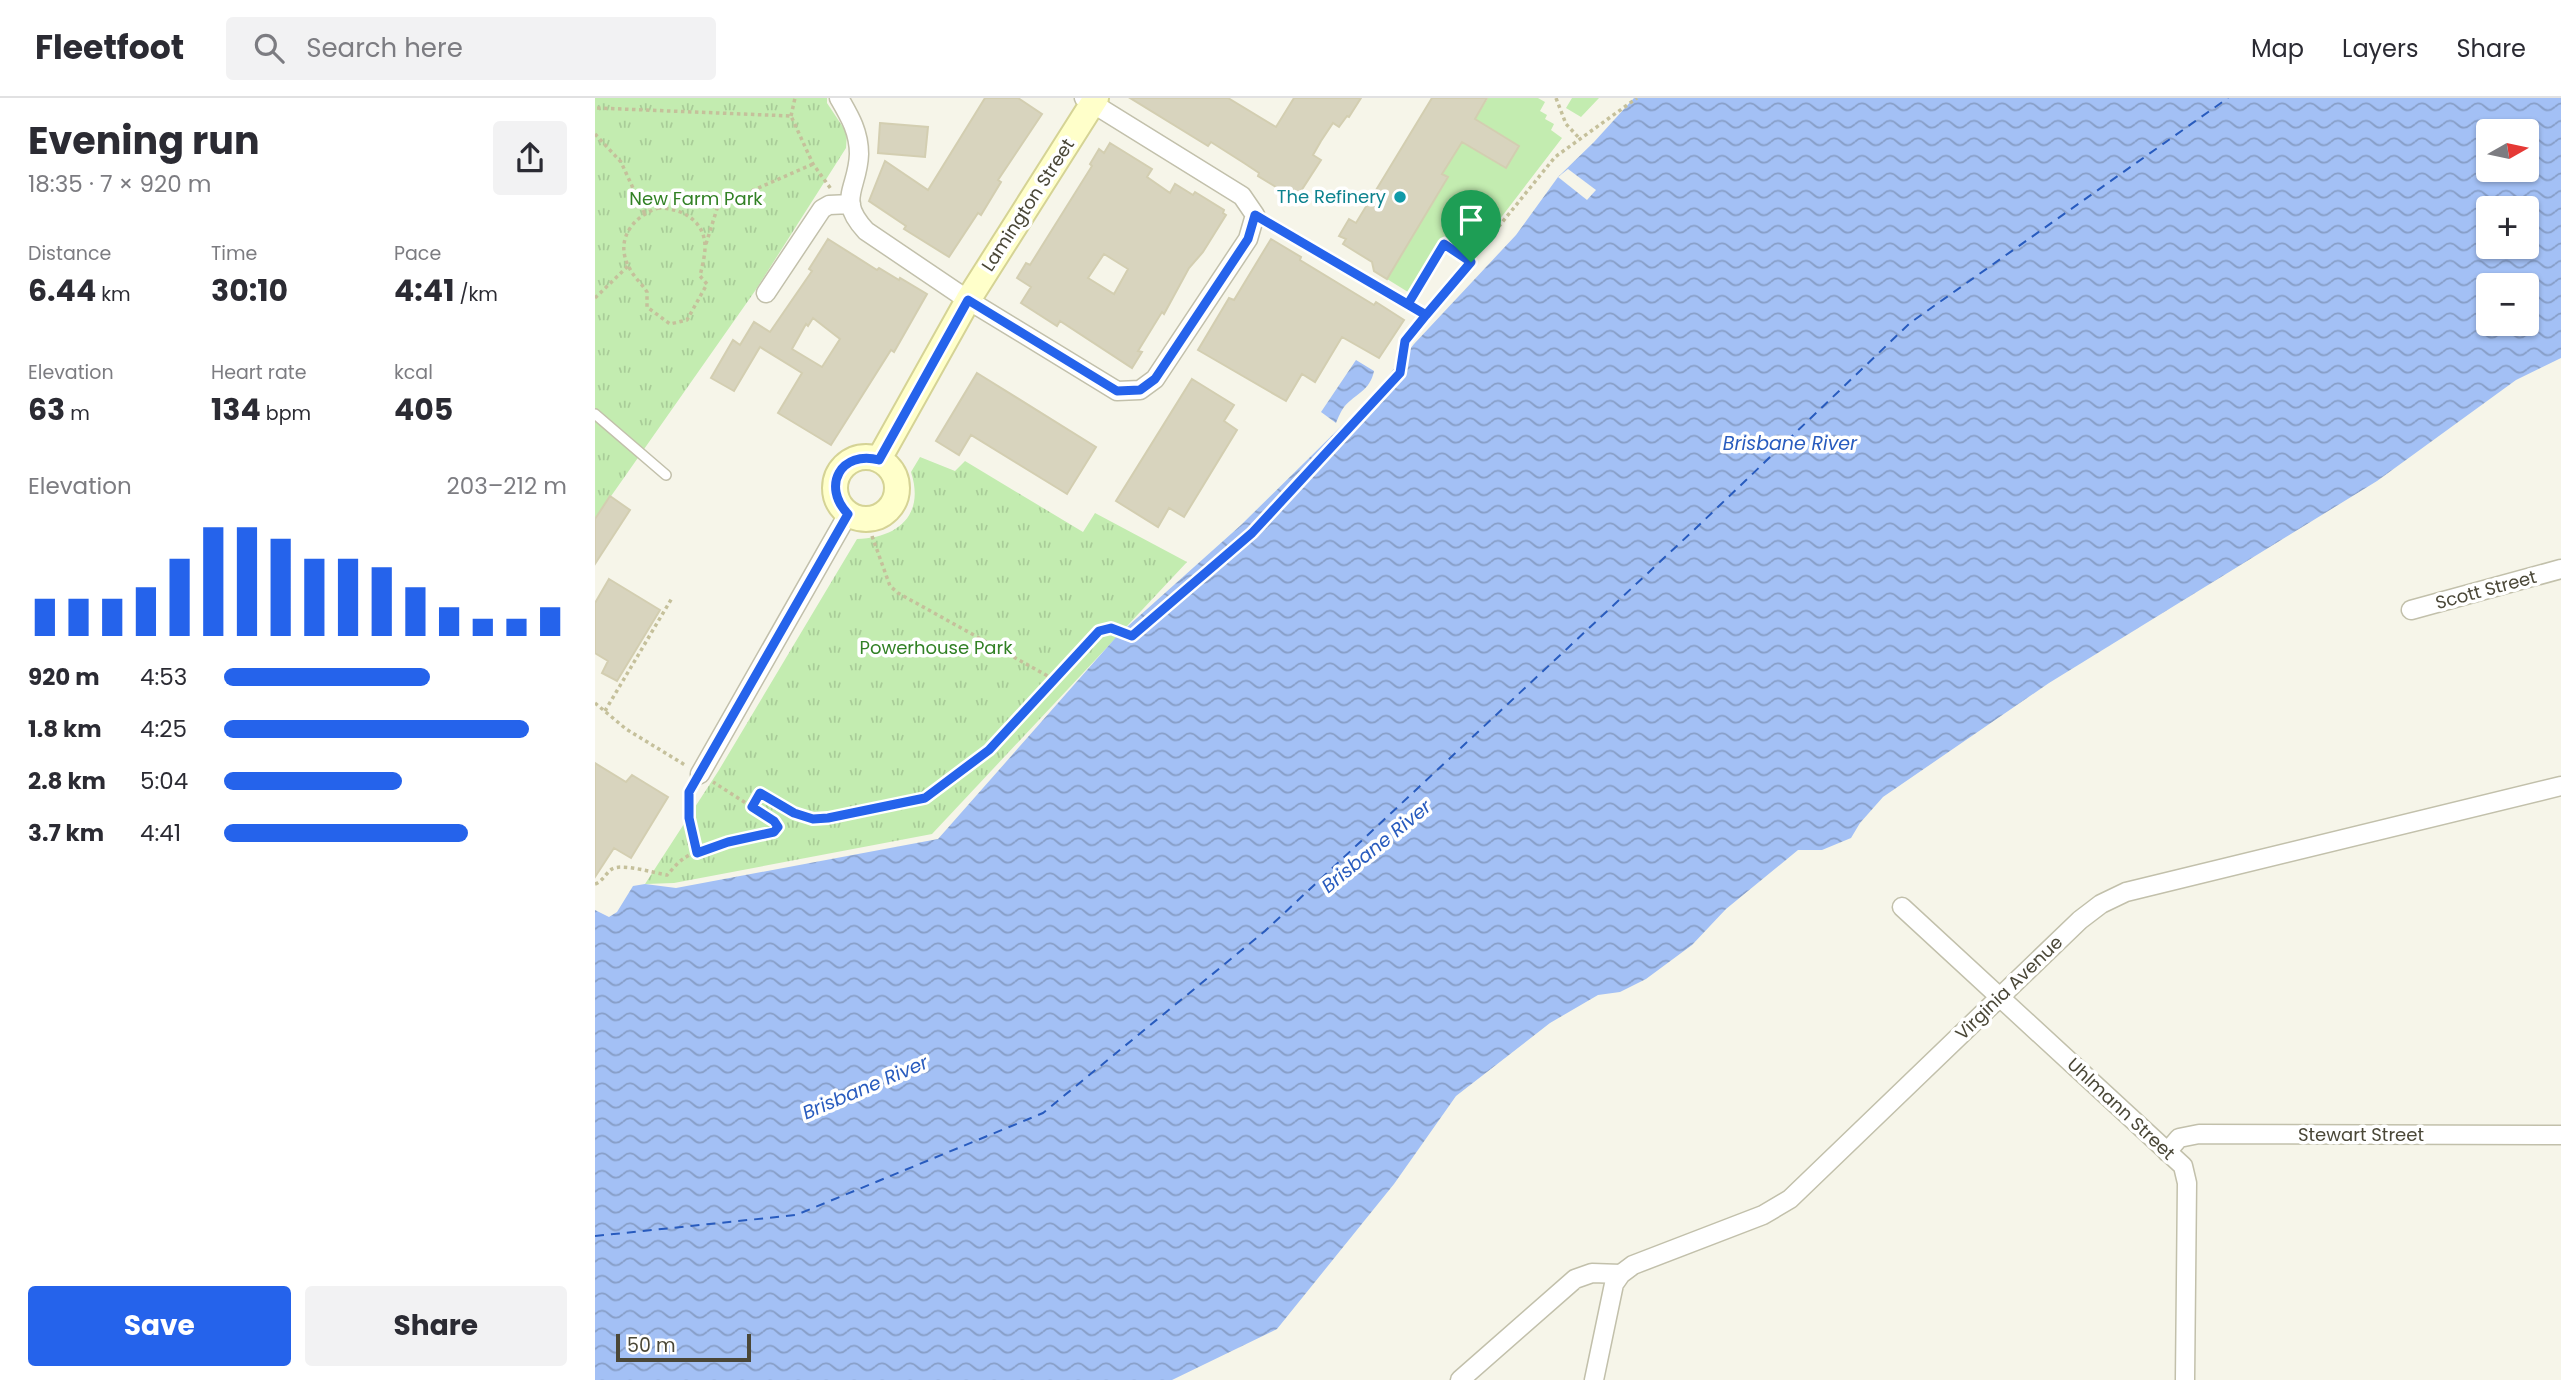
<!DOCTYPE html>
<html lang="en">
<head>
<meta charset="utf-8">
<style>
  :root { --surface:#fff; --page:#f2f2f3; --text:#2b2b33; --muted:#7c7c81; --line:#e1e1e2; --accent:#2563eb }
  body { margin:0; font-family:Poppins,sans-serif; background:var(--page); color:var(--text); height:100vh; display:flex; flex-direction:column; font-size:26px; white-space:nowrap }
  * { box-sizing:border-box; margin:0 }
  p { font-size:23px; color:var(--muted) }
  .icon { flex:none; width:38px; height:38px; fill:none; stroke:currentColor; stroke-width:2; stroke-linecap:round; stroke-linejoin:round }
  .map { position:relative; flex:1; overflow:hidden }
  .details { display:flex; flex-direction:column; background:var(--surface); width:595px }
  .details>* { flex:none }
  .needle { width:46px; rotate:81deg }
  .tools { position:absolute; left:1881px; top:21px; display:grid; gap:14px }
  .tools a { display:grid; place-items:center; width:63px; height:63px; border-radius:7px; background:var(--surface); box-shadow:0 2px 5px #0004; font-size:35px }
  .scale { position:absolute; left:21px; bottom:18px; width:135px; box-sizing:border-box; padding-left:7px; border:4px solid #4a4737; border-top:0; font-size:19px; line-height:24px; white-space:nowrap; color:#4a4737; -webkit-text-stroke:5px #fff; paint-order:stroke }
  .pin { position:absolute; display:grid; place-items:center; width:60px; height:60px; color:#fff; margin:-72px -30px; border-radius:50% 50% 50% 0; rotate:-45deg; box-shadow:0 0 7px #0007 }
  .pin .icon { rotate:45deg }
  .round { display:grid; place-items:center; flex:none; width:74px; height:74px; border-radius:7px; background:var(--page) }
  .overview { display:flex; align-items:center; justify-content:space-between; height:119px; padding:0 28px }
  h1 { font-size:38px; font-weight:700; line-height:52px }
  .stats { display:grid; grid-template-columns:repeat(3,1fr); gap:10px; height:119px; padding:7px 28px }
  .stats div { display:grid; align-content:center }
  .stats b { font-size:30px; font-weight:700 }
  .stats small { font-size:19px; font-weight:400 }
  .stats p { font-size:19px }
  .chart { height:196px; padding:14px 28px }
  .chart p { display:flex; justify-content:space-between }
  .chart svg { width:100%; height:126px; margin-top:7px; stroke:var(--accent); stroke-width:6 }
  .cta { display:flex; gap:14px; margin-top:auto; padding:14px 28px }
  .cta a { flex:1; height:80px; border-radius:7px; background:var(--accent); color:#fff; font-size:28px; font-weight:700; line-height:80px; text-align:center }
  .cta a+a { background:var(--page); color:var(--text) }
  ul { padding:0 28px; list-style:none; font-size:23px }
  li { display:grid; grid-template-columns:112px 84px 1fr; align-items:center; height:52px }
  li i { height:18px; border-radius:9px; background:var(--accent) }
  header { display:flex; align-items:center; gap:42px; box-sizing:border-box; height:98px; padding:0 35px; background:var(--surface); border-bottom:2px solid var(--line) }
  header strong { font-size:33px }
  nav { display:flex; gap:38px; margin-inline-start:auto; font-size:24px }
  .search { width:490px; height:63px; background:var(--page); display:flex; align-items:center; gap:18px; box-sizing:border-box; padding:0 24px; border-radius:7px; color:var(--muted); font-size:26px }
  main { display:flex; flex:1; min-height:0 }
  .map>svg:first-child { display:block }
  .grass { fill:#c3ecb0 }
  .park { fill:url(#park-tufts) }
  .water { fill:url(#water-waves); fill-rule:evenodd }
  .pier { fill:#f6f5e9 }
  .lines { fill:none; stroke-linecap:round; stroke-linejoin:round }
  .ferry { stroke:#285bbe; stroke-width:2; stroke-dasharray:9 7; stroke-linecap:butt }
  .building { fill:#d8d4be; stroke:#d3ceb1; stroke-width:2; fill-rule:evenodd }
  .lane-casing { stroke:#c2c0ab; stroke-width:12 }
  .street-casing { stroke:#c2c0ab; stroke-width:21 }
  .secondary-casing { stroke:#d5d395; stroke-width:28 }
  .path { stroke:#c5c09b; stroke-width:3.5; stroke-dasharray:3.5 3.5; stroke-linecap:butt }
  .lane { stroke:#fff; stroke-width:9 }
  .street { stroke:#fff; stroke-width:18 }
  .secondary { stroke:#ffffca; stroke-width:24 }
  .route-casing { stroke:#fff; stroke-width:14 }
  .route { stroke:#2563eb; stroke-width:9 }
  .culture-dot { fill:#0f9aa8; stroke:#fff; stroke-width:2.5 }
  .labels { text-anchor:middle; stroke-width:7; stroke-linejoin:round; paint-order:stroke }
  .culture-label { font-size:18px; fill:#0d838f; stroke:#fff; text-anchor:end }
  .park-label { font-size:18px; fill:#328125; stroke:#fff }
  .street-label { font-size:18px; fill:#4a4737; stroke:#fff }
  .water-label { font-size:19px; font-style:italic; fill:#285bbe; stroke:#fff }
</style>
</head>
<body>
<header>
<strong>Fleetfoot</strong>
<div class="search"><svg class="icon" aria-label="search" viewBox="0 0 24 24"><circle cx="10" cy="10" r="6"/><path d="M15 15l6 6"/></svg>Search here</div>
<nav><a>Map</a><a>Layers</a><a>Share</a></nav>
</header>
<main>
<section class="details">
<div class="overview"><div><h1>Evening run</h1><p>18:35 · 7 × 920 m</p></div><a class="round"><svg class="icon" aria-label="share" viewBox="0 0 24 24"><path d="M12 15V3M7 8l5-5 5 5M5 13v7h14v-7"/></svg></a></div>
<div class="stats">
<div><p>Distance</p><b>6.44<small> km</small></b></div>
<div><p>Time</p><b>30:10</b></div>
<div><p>Pace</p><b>4:41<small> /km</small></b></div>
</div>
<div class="stats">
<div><p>Elevation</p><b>63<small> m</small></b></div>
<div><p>Heart rate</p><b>134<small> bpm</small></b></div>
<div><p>kcal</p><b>405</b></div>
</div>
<div class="chart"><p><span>Elevation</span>203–212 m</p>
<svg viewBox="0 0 160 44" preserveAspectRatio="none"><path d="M5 44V31M15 44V31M25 44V31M35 44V27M45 44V17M55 44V6M65 44V6M75 44V10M85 44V17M95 44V17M105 44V20M115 44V27M125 44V34M135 44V38M145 44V38M155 44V34"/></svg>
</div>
<ul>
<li><b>920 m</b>4:53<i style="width:60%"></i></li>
<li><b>1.8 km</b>4:25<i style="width:89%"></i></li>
<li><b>2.8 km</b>5:04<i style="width:52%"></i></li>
<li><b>3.7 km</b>4:41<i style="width:71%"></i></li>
</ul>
<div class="cta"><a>Save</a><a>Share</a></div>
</section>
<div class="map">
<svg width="1966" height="1282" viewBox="0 0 1966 1282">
  <defs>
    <pattern id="park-tufts" width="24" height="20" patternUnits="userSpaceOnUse" patternTransform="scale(1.75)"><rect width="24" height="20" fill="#c3ecb0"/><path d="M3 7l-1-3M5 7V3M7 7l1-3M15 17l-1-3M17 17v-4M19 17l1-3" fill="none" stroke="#a9cc98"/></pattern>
    <pattern id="water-waves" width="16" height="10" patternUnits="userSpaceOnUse" patternTransform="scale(1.75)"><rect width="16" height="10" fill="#a3c0f5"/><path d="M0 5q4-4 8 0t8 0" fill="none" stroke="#879ec7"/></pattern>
  </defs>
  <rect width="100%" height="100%" fill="#f6f5e9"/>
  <path class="grass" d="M893 0H943L950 4 945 13 952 17 950 21 959 26 956 32 967 40 878 156 849 138 813 194 792 181 813 146 811 139 815 142 852 79 847 76 867 44 911 70 924 48 880 21Z
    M977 0H1004L986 19 971 10Z"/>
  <path class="park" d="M0 0H232V5L252 35 251 50 160 193 0 421Z
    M325 359 360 373 370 363 488 434 500 415 592 464 337 736 79 785 50 786 124 672 262 441C303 440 330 417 316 374Z"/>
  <path class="water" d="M1039 0H1966V260L1921 282 1782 383 1454 585 1288 699 1265 725 1256 740 1227 752H1203L1131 811 1097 847 1051 881 1025 894 1003 897 955 925 861 998 799 1086 682 1231 577 1282H0V812L14 819 22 814 38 788 50 786 81 790 343 741 523 537 646 427 776 299 819 246 921 137 963 79 999 44ZM1894 33H1932V72H1894ZM1894 110H1932V149H1894ZM1894 187H1932V226H1894Z
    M761 262 779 273C775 293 761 295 749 309 746 313 743 320 741 325L726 314Z"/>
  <path class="pier" d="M973 71 1001 92 992 102 963 79Z"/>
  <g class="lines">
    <path class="ferry" d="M0 1138 201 1117 448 1015 670 833 1100 431 1315 225 1633 0"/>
  </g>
  <path class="building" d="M390 0H423L447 16 403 82 406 84 386 117 383 115 354 159 309 131 311 128 274 103 290 63 333 92Z
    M535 0H633L681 29 699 0H766L754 19 752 18 744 29 738 25 726 43 718 57 726 62 704 96 693 89 689 94 663 78 664 75 649 65 616 44 613 48Z
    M837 0H892L880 21 924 48 911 70 867 44 847 76 853 79 792 181 779 173 777 164 748 146 751 141 744 138 754 121 761 125Z
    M285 25 333 29 330 59 283 55Z
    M515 45 557 71 552 79 575 95 580 86 598 97 600 94 629 112 628 115 631 117 608 154 594 170 569 216 567 214 543 253 547 254 537 270 465 223 462 228 426 205 436 189 422 180 431 165 435 167 497 68 495 66 504 51 509 55ZM509 156 533 171 519 196 493 180Z
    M233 141 282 172 284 170 304 182 305 180 332 196 299 254 296 252 236 347 183 315 207 275 165 249 139 293 116 280 138 242 145 247 159 224 175 234 217 173 214 171ZM218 220 245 241 227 269 197 251 211 226 213 228Z
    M676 141 706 159 705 162 779 207 781 204 809 222 784 260 747 239 720 284 707 276 691 303 603 252 634 200 639 202Z
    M382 275 501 349 472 396 376 337 364 357 341 343Z
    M597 281 639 307 629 323 642 332 589 419 574 410 563 429 521 403Z
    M15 398 35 412 0 466V421Z
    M14 481 65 512 22 583 7 575 13 563 0 555V505Z
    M0 665 31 684 37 677 73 699 36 760 19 750 0 779Z"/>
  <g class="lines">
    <defs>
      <path id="lane" d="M0 316 71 377"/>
      <path id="street" d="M244 0C255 19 264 34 264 56 263 91 241 101 271 133L373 202 522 293 545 292 560 281 653 141 660 117 647 98 489 0
        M171 195 227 111 234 107 256 106
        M1816 512 1966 471
        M105 676 253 416
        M1307 809 1588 1068 1592 1085 1590 1282
        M1572 1054 1584 1040 1604 1036 1966 1037
        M865 1282 980 1181 997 1175 1026 1176
        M999 1282 1019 1186 1026 1176 1038 1167 1168 1117 1195 1101 1485 822 1506 806 1531 794 1966 688"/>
      <path id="secondary" d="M240 390a31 31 0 1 1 62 0a31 31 0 1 1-62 0Z
        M284 361 373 202 501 0"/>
    </defs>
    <use href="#lane" class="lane-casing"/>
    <use href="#street" class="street-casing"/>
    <use href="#secondary" class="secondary-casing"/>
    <path class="path" d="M961 0 971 26 985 41
      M2 10 196 18 218 66 236 91
      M196 18 200 0
      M0 36 26 64 49 114 62 99 84 95 125 101 145 98 218 66
      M63 110C86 110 110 122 110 149 110 158 107 169 105 178L112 186 92 222 75 226 52 209V194C47 186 39 179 35 171 19 144 36 119 63 110Z
      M674 125 813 206 849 146 876 163
      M111 146 125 101
      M0 200 33 168
      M813 206 831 217
      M277 438 295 488 303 495 460 582
      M0 605 31 631 90 667
      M10 613 77 500
      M97 689C86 707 97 735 102 755
      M157 709 165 695 199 715 218 721 330 700 394 652 504 533 516 530 537 538 546 532 657 435 805 275 811 243 960 59 1042 0
      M0 786C8 783 10 776 17 771 26 765 60 775 72 777 77 772 82 765 88 761 107 747 155 740 179 734L183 729 179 723 118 684"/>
    <use href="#lane" class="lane"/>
    <use href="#street" class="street"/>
    <use href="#secondary" class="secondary"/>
  </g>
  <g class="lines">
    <defs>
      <path id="route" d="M876 164 831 217 660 117 653 141 560 281 545 292 522 293 373 202 284 362C246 352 226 388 253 416L94 694V720L102 755 133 744 179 734 183 729 179 723 157 709 165 695 199 715 218 721 233 720 330 700 394 652 504 533 516 530 537 538 657 435 805 275 810 243 831 217 813 206 849 146 876 164"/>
    </defs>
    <use href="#route" class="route-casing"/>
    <use href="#route" class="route"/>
  </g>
  <circle class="culture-dot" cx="805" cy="99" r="7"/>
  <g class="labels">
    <g class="culture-label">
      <text x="791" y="105">The Refinery</text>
    </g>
    <g class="park-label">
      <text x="101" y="107">New Farm Park</text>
      <text x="341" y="556">Powerhouse Park</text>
    </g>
    <g class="street-label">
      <text transform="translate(433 107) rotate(-57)" y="6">Lamington Street</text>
      <text transform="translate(1891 492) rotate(-15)" y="6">Scott Street</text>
      <text transform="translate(1414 890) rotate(-44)" y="6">Virginia Avenue</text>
      <text transform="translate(1526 1011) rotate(43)" y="6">Uhlmann Street</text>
      <text x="1766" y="1043">Stewart Street</text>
    </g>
    <g class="water-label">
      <text x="1195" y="352">Brisbane River</text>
      <text transform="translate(781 748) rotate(-39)" y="7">Brisbane River</text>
      <text transform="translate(270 989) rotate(-23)" y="7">Brisbane River</text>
    </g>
  </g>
</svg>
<div class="tools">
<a><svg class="needle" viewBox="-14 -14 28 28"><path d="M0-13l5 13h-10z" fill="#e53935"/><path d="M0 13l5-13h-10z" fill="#7c7c81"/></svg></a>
<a>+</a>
<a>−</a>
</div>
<div class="scale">50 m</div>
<div class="pin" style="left:876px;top:164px;background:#1e9e55"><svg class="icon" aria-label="arrive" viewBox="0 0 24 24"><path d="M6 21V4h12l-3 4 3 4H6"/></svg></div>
</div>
</main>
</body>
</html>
